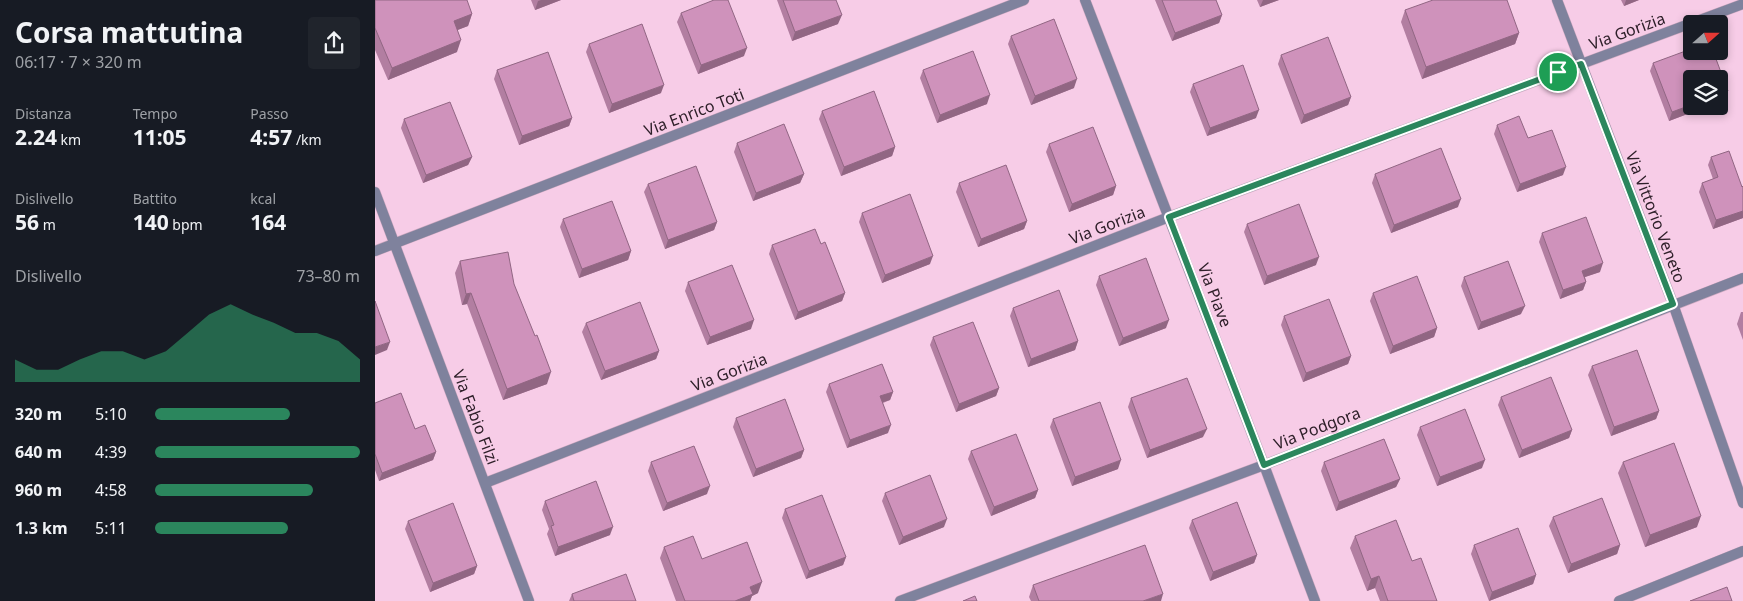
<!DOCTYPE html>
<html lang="it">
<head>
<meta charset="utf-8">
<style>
  :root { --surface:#171b24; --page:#20242c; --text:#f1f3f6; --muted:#9ea1a6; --accent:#2b865d }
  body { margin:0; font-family:"Noto Sans",sans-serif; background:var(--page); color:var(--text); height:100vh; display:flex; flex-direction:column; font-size:19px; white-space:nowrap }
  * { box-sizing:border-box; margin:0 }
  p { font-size:16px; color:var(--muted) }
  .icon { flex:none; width:28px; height:28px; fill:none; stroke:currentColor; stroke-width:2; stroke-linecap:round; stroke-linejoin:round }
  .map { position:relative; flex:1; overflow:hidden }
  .details { display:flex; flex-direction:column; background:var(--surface); width:375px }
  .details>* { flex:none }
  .needle { width:32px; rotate:69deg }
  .tools { position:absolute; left:1308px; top:15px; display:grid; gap:10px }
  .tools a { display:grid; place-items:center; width:45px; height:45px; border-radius:5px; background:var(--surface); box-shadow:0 2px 8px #0003; font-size:25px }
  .pin { position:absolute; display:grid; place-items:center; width:42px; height:42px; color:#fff; margin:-21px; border:2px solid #fff; border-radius:50%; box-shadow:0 1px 5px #0007 }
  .round { display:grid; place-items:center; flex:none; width:52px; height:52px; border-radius:5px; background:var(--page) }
  .headline { display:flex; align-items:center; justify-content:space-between; height:85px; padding:0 15px }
  h1 { font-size:28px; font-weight:700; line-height:38px }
  .stats { display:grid; grid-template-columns:repeat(3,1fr); gap:8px; height:85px; padding:5px 15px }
  .stats div { display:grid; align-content:center }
  .stats b { font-size:21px; font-weight:700 }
  .stats small { font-size:14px; font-weight:400 }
  .stats p { font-size:14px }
  .chart { height:140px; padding:10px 15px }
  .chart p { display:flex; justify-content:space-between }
  .chart svg { width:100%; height:90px; margin-top:5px; fill:var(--accent); opacity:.7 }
  ul { padding:0 15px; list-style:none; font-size:16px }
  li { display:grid; grid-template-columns:80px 60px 1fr; align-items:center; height:38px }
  li i { height:12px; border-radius:6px; background:var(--accent) }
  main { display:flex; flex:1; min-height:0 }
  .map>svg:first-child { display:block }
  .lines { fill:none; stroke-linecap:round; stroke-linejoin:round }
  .street-casing { stroke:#cfaac1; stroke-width:11 }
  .street { stroke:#7f829d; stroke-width:10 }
  .wall { fill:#b27ea1 }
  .shaded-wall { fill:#916683 }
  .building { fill:#cf92bb; stroke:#916683 }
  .route-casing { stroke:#fff; stroke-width:10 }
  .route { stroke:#2b865d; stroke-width:6 }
  .labels { text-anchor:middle; stroke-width:4; stroke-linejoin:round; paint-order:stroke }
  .street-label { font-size:16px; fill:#2f202a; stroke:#f7cce7 }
</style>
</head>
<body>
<main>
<section class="details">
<div class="headline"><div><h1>Corsa mattutina</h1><p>06:17 · 7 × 320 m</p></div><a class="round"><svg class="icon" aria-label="share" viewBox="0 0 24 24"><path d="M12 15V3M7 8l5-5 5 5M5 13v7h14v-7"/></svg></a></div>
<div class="stats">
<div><p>Distanza</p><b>2.24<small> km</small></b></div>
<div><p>Tempo</p><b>11:05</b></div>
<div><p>Passo</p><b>4:57<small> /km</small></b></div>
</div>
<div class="stats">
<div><p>Dislivello</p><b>56<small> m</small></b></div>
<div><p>Battito</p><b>140<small> bpm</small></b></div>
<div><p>kcal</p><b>164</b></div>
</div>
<div class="chart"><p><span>Dislivello</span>73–80 m</p>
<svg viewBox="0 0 160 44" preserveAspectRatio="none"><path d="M0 44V33L10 38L20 38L30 33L40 29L50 29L60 33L70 29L80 20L90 11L100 6L110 11L120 15L130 20L140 20L150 24L160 33V44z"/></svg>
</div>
<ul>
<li><b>320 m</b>5:10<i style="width:66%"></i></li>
<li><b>640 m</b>4:39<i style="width:100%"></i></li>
<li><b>960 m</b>4:58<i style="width:77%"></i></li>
<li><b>1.3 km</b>5:11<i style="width:65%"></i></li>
</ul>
</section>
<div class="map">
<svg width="1368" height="601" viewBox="0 0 1368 601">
  <rect width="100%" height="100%" fill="#f7cce7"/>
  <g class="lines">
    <defs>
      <path id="street" d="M710 0 889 465 940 601
        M1182 0 1298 304 1368 503
        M0 192 154 601
        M0 251 649 0
        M110 483 794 217 1368 4
        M525 601 889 465 1368 278
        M1244 601 1368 551"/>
    </defs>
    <use href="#street" class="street-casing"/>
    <use href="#street" class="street"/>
  </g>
  <path class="wall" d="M0 0 97 14 93 26 82 30V52L13 80 0 50Z
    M156 0H186L160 10Z
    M402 0H461L463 24 417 41Z
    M780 0H841L847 15 844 23 797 41Z
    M882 0H904L885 7Z
    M1246 0H1264L1249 6Z
    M1030 10 1144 33 1140 44 1047 79 1026 22Z
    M306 13 369 56 323 74 302 22Z
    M636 36 699 88 656 105 633 44Z
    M214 44 286 93 234 113 211 52Z
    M906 55 976 97 973 105 926 124 903 64Z
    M1278 63 1353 91 1350 100 1294 121 1275 71Z
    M122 70 197 118 194 126 144 145 119 79Z
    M548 70 612 104 562 123 545 78Z
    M818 84 881 118 832 136 815 92Z
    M447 111 520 147 517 156 466 176 444 119Z
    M29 119 97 157 93 165 48 183 26 128Z
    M1122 125 1153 138 1188 175 1142 192 1119 134Z
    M362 143 429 174 425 183 378 201 359 152Z
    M674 144 741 186 738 195 694 212 671 152Z
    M1336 157 1367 187 1368 186V218L1338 229 1324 192 1327 183 1338 179 1333 165Z
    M1000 174 1083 207 1016 233 997 183Z
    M584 183 652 221 649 229 603 247 581 192Z
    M273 184 342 222 339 230 290 249 269 192Z
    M487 213 555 264 507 283 484 222Z
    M188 219 256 251 253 260 204 278 185 227Z
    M872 224 941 265 889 285 869 232Z
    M1167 233 1225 272 1210 277 1211 282 1208 290 1185 299 1164 242Z
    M446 244 470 293 467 301 420 320 394 254 397 245Z
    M85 261 139 284 172 384 128 400 92 304 87 305 80 273Z
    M724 276 791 328 744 346 721 285Z
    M1089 277 1146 314 1103 330 1086 286Z
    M313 282 376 329 332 345 310 291Z
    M998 293 1062 328 1059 337 1015 354 995 301Z
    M638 308 703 341 700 350 653 367 635 316Z
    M1366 312H1368V340L1362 324Z
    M909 316 976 356 973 364 928 382 906 325Z
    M211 323 284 351 281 359 226 380 207 332Z
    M558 337 624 388 621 396 581 412 555 345Z
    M1217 366 1284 411 1281 419 1236 436 1213 375Z
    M454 384 518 392 515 400 508 403 513 433 472 448 451 392Z
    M1126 397 1197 430 1194 438 1144 458 1123 405Z
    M756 398 828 437 772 458 753 407Z
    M0 403 40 429 61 452 58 460 4 481 0 470Z
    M361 418 429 450 426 458 378 477 358 427Z
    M678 419 743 469 697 486 675 427Z
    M1045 427 1107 468 1062 486 1042 435Z
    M596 451 663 490 660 498 616 516 593 459Z
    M276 462 332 494 288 511 273 471Z
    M949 462 1025 479 1021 487 961 511 946 471Z
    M1248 462 1322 527 1270 547 1243 473Z
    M510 493 569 527 524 545 507 501Z
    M170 501 235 535 180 556 172 534 174 529 167 510Z
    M410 509 471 557 468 565 431 579 407 518Z
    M1178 517 1245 545 1242 554 1193 573 1174 526Z
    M817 520 882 555 879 563 835 581 814 528Z
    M33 521 102 566 99 574 55 592 30 529Z
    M980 536 1037 561 1062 601H1005L1000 588 992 591 975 548Z
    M1099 545 1161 575 1158 584 1114 601 1096 554Z
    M289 547 327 559 383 593 377 596 375 601H301L285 558Z
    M658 585 786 601H656L654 597Z
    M197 594 261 601H194Z"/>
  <path class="shaded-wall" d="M166 0H186L160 10 163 1Z
    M888 0H904L885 7Z
    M1251 0H1264L1249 6Z
    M97 14 93 26 75 33 79 21Z
    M467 15 463 24 417 41 420 32Z
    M847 15 844 23 797 41 800 33Z
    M1144 33 1140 44 1047 79 1051 67Z
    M86 40 82 52 13 80 17 68Z
    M372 48 369 56 323 74 326 65Z
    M702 79 699 88 656 105 660 96Z
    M289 85 286 93 234 113 237 104Z
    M1353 91 1350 100 1344 102V95Z
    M615 95 612 104 562 123 565 115Z
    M976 97 973 105 926 124 929 115Z
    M1316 105V106H1333L1294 121 1297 112Z
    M884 110 881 118 832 136 835 128Z
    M197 118 194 126 144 145 147 136Z
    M520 147 517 156 466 176 469 167Z
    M97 157 93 165 48 183 51 175Z
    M1191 167 1188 175 1142 192 1145 184Z
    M429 174 425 183 378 201 381 193Z
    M741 186 738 195 694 212 697 204Z
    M1086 199 1083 207 1016 233 1019 225Z
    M1368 211V218L1338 229 1341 220Z
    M652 221 649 229 603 247 606 239Z
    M342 222 339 230 290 249 293 240Z
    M256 251 253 260 204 278 207 269Z
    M558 256 555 264 507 283 510 275Z
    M944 257 941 265 889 285 892 276Z
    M1228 263 1225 272 1204 279 1207 271Z
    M1211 282 1208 290 1185 299 1188 290Z
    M96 293 92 304 87 305 91 294Z
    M470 293 467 301 420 320 423 312Z
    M1150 306 1146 314 1103 330 1106 322Z
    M379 320 376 329 332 345 335 337Z
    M794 320 791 328 744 346 748 338Z
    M1062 328 1059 337 1015 354 1018 346Z
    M703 341 700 350 653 367 656 359Z
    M15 342 12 350 0 355V347Z
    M284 351 281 359 226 380 230 371Z
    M976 356 973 364 928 382 931 373Z
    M176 372 172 384 128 400 132 389Z
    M624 388 621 396 581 412 584 404Z
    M518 392 515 400 502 404 505 396Z
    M1284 411 1281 419 1236 436 1239 427Z
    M516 425 513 433 472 448 475 440Z
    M832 429 828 437 772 458 775 450Z
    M1197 430 1194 438 1144 458 1147 450Z
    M429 450 426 458 378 477 381 469Z
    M61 452 58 460 4 481 7 473Z
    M746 460 743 469 697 486 700 477Z
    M1110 460 1107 468 1062 486 1065 477Z
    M1025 479 1021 487 961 511 964 502Z
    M335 486 332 494 288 511 292 503Z
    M663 490 660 498 616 516 619 507Z
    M1326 516 1322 527 1270 547 1275 535Z
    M572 519 569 527 524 545 528 537Z
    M238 527 235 535 180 556 183 547Z
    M1245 545 1242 554 1193 573 1196 564Z
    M882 555 879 563 835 581 838 572Z
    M471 557 468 565 431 579 434 571Z
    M102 566 99 574 55 592 58 583Z
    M1161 575 1158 584 1114 601 1117 592Z
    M1004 576 1000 588 992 591 996 579Z
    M387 582 383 593 377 596 375 601H360L375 587Z
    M788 594 786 601H768Z"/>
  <path class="building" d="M0 0H92L97 14 79 21 86 40 17 68 0 28Z
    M339 0H353L372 48 326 65 306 13Z
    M408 0H461L467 15 420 32Z
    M787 0H841L847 15 800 33Z
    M1058 0H1132L1144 33 1051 67 1030 10Z
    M679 19 702 79 660 96 636 36Z
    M267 24 289 85 237 104 214 44Z
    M953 37 976 97 929 115 906 55Z
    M1316 49V51H1338L1353 91 1344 95V79H1316V105L1297 112 1278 63Z
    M598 51 615 95 565 115 548 70Z
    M173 52 197 118 147 136 122 70Z
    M868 65 884 110 835 128 818 84Z
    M499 91 520 147 469 167 447 111Z
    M75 102 97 157 51 175 29 119Z
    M1144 116 1153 138 1177 130 1191 167 1145 184 1122 125Z
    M409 124 429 174 381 193 362 143Z
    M718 127 741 186 697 204 674 144Z
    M1066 148 1086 199 1019 225 1000 174Z
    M1354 151 1367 187 1368 186V211L1341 220 1327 183 1343 177 1336 157Z
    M631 165 652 221 606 239 584 183Z
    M321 166 342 222 293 240 273 184Z
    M535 194 558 256 510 275 487 213Z
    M237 201 256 251 207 269 188 219Z
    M924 204 944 257 892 276 872 224Z
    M1211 217 1228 263 1207 271 1211 282 1188 290 1167 233Z
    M440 229 446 244 450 242 470 293 423 312 397 245Z
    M133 252 139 284 160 336 162 335 176 372 132 389 96 293 91 294 85 261Z
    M771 258 794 320 748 338 724 276Z
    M1133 261 1150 306 1106 322 1089 277Z
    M357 265 379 320 335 337 313 282Z
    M1042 276 1062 328 1018 346 998 293Z
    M684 290 703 341 656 359 638 308Z
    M954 299 976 356 931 373 909 316Z
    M0 301 15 342 0 347Z
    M265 302 284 351 230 371 211 323Z
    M598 322 624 388 584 404 558 337Z
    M1262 350 1284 411 1239 427 1217 366Z
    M507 364 518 392 505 396 516 425 475 440 454 384Z
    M1176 377 1197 430 1147 450 1126 397Z
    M812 378 832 429 775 450 756 398Z
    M26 393 40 429 50 425 61 452 7 473 0 454V403Z
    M410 399 429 450 381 469 361 418Z
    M725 402 746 460 700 477 678 419Z
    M1090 409 1110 460 1065 477 1045 427Z
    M641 434 663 490 619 507 596 451Z
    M1009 439 1025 479 964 502 949 462Z
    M1299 443 1326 516 1275 535 1248 462Z
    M319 446 335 486 292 503 276 462Z
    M555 475 572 519 528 537 510 493Z
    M221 481 238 527 183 547 176 526 179 525 170 501Z
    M447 495 471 557 434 571 410 509Z
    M1227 498 1245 545 1196 564 1178 517Z
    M862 502 882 555 838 572 817 520Z
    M78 503 102 566 58 583 33 521Z
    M1021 520 1037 561 1046 558 1062 601H1013L1004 576 996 579 980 536Z
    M1143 528 1161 575 1117 592 1099 545Z
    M318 536 327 559 372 542 387 582 375 587 378 594 360 601H310L289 547Z
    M770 545 788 594 768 601H664L658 585Z
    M251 574 261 601H199L197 594Z
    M1352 587 1357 601H1315Z
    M600 596 602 601H588Z"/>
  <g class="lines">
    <defs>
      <path id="route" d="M1206 64 1298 304 889 465 794 217Z"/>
    </defs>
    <use href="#route" class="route-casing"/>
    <use href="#route" class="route"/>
  </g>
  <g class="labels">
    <g class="street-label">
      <text transform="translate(1252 31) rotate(-20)" y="6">Via Gorizia</text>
      <text transform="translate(319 112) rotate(-21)" y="6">Via Enrico Toti</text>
      <text transform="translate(1281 217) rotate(69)" y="6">Via Vittorio Veneto</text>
      <text transform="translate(732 225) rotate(-21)" y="6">Via Gorizia</text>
      <text transform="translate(840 295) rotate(69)" y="6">Via Piave</text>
      <text transform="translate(354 372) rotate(-21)" y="6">Via Gorizia</text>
      <text transform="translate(101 417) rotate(69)" y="6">Via Fabio Filzi</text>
      <text transform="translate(942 428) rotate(-21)" y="6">Via Podgora</text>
    </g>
  </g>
</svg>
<div class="tools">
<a><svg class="needle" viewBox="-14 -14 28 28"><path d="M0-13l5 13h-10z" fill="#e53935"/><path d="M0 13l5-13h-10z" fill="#9ea1a6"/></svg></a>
<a><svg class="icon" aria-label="layers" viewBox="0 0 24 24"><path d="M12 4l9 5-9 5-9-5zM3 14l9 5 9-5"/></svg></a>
</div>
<div class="pin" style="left:1183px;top:72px;background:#1e9e55"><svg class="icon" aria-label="arrive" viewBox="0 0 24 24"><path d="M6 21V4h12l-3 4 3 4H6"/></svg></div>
</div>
</main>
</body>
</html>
